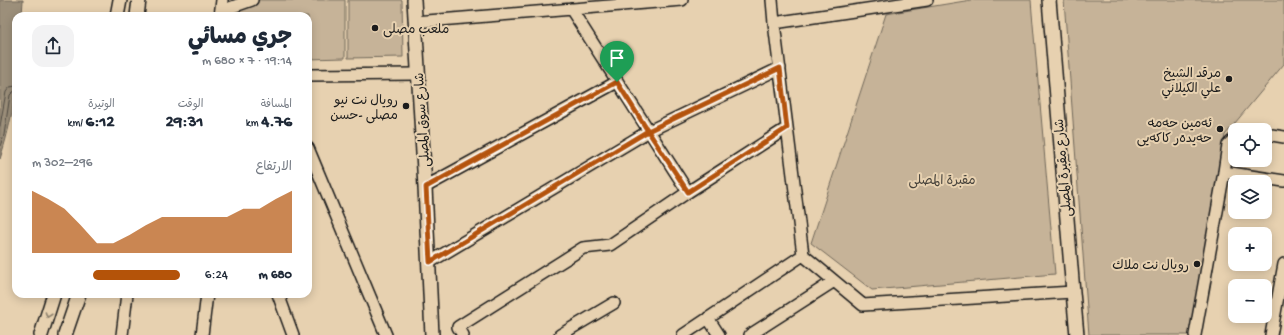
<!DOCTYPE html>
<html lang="ar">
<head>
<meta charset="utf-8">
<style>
  :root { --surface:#fff; --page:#f2f2f3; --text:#1f2937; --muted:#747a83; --accent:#b45309 }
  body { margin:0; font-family:"Gochi Hand","Playpen Sans Arabic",sans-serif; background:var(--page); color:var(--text); direction:rtl; height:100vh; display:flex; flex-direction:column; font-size:15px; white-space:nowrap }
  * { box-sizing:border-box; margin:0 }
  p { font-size:13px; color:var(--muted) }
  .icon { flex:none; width:22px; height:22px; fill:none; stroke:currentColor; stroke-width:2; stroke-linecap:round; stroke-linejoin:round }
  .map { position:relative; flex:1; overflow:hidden; direction:ltr }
  .side { position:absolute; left:12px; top:12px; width:300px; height:286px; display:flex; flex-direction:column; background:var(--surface); border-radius:12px; box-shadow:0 2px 10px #0003; direction:rtl }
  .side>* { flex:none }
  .controls { position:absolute; left:1228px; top:123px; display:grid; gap:8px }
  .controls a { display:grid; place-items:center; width:44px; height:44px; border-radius:8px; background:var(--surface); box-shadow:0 2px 10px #0003; font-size:20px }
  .pin { position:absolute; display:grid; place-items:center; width:34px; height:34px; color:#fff; margin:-41px -17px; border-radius:50% 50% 50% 0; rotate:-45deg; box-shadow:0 0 4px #0007 }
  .pin .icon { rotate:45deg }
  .round { display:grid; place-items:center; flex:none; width:42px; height:42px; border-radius:12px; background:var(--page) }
  .overview { display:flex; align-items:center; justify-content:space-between; height:68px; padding:0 20px }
  h1 { font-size:22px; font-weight:800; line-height:30px }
  .figures { display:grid; grid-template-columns:repeat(3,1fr); gap:6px; height:68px; padding:4px 20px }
  .figures div { display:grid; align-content:center }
  .figures b { font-size:17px; font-weight:800 }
  .figures small { font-size:11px; font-weight:400 }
  .figures p { font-size:11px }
  .chart { height:112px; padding:8px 20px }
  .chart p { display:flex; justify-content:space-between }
  .chart svg { width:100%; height:72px; margin-top:4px; fill:var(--accent); opacity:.7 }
  ul { padding:0 20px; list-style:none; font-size:13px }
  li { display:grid; grid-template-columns:64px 48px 1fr; align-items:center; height:30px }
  li i { height:10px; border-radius:5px; background:var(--accent) }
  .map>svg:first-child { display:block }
  .green { fill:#c6b398; stroke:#71685a }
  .water { fill:#9c8f7a; stroke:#696154 }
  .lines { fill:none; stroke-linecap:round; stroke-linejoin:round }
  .shore { stroke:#4f4a42; stroke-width:1 }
  .minor-casing { stroke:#1c1c1c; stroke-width:14 }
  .tertiary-casing { stroke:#1c1c1c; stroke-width:16 }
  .minor { stroke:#e7d1b0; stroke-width:11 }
  .tertiary { stroke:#e7d1b0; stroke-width:13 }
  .oneway { stroke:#8c806d }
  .route-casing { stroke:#fff; stroke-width:8 }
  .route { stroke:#b45309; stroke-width:5 }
  .poi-dot { fill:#1c1c1c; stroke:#e7d1b0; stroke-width:1.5 }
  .labels { text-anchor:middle; stroke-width:4; stroke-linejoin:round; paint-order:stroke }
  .poi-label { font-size:13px; fill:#1c1c1c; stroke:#e7d1b0; text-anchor:end }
  .street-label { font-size:13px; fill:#1c1c1c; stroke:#e7d1b0 }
  .park-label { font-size:13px; fill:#46423b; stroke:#e7d1b0 }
</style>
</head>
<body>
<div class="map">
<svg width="1284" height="335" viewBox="0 0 1284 335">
  <rect width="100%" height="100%" fill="#e7d1b0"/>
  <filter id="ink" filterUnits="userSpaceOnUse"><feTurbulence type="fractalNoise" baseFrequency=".025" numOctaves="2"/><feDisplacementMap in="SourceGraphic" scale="8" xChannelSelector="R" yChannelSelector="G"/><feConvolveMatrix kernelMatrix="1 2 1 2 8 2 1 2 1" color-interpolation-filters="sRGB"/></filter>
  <g filter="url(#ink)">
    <path class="green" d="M254 0H345V58L308 59V16H237L238 5Z
      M348 0H402L403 57 348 58Z
      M971 0H1031L1032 13 1055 274 872 290 811 243 886 14Z
      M1064 0H1284V64L1225 135 1189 335H1089Z"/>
    <path class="water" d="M0 0H23L22 16H16C16 37 17 59 16 81 14 107 8 134 0 159Z"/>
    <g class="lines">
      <path class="shore" d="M0 126 6 92 10 87 16 86
        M0 146 4 135 10 95 13 92 16 91"/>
      <defs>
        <path id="minor" d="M772 0 774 23 803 255 863 305 1073 292
          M571 9 688 192
          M221 11 252 0
          M220 16 222 0
          M415 22 682 0
          M774 23 927 0
          M308 75 418 74
          M1265 134 1284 137
          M308 148 386 335
          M1224 172 1284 181
          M425 187 617 82
          M430 262 649 131 780 68
          M278 294 293 335
          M708 318 719 335
          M122 335 127 294
          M202 335 207 294
          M463 335 458 327 583 248 610 245 688 192 787 128
          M560 335 614 303
          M683 335 803 255
          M750 335 834 281
          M1195 335 1224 172 1228 145 1235 138
          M1271 335 1284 264"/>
        <path id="tertiary" d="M414 0 425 187 432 335
          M1049 0 1073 292 1077 335
          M117 16 120 0
          M137 16 139 0
          M41 335 54 294
          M65 335 79 294"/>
      </defs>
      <use href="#minor" class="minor-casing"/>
      <use href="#tertiary" class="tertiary-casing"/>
      <use href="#minor" class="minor"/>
      <use href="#tertiary" class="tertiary"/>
    </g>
    <defs><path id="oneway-chevron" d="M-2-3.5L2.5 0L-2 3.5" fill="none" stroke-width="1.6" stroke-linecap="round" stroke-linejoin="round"/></defs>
    <use class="oneway" href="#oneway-chevron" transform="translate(48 315) rotate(109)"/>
  </g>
  <g class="lines" filter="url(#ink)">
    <defs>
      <path id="route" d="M617 82 426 187 430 262 648 131 688 192 787 128 780 68 648 131 617 82"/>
    </defs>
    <use href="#route" class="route-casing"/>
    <use href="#route" class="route"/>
  </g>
  <g class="poi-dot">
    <circle cx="375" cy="28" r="4"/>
    <circle cx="1229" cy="79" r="4"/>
    <circle cx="406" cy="106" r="4"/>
    <circle cx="1220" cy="129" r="4"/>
    <circle cx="1197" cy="264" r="4"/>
  </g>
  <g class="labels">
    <g class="poi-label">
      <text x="383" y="33" text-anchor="start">ملعب مصلى</text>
      <text x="1221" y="77">مرقد الشيخ<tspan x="1221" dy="15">علي الكيلاني</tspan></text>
      <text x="398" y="104">رويال نت نيو<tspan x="398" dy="15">مصلى -حسن</tspan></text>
      <text x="1212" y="127">ئەمین حەمە<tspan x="1212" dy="15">حەیدەر کاکەیی</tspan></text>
      <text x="1189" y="269">رويال نت ملاك</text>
    </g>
    <g class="street-label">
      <text transform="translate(421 120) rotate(-94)" y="5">شارع سوق المصلى</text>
      <text transform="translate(1062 168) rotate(-95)" y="5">شارع مقبرة المصلى</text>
    </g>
    <g class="park-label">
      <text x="942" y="184">مقبرة المصلى</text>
    </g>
  </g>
</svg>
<div class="controls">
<a><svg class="icon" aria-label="locate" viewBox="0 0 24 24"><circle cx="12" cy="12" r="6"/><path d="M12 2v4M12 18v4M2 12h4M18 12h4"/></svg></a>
<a><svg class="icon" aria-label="layers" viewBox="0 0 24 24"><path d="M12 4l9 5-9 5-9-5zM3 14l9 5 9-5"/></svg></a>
<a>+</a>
<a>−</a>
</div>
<div class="pin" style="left:617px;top:82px;background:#1e9e55"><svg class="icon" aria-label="arrive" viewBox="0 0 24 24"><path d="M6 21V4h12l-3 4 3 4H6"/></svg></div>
<section class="side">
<div class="overview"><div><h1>جري مسائي</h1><p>19:14 · 7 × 680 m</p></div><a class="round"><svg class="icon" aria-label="share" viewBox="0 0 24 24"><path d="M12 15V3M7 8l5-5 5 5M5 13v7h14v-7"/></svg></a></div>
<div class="figures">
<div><p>المسافة</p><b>4.76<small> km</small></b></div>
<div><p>الوقت</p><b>29:31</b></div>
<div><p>الوتيرة</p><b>6:12<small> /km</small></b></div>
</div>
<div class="chart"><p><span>الارتفاع</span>296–302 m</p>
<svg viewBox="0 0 160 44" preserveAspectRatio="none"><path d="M0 44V6L10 11L20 17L30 27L40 38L50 38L60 33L70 27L80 22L90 22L100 22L110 22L120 22L130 17L140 17L150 11L160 6V44z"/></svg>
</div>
<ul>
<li><b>680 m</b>6:24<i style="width:59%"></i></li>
</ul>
</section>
</div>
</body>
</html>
